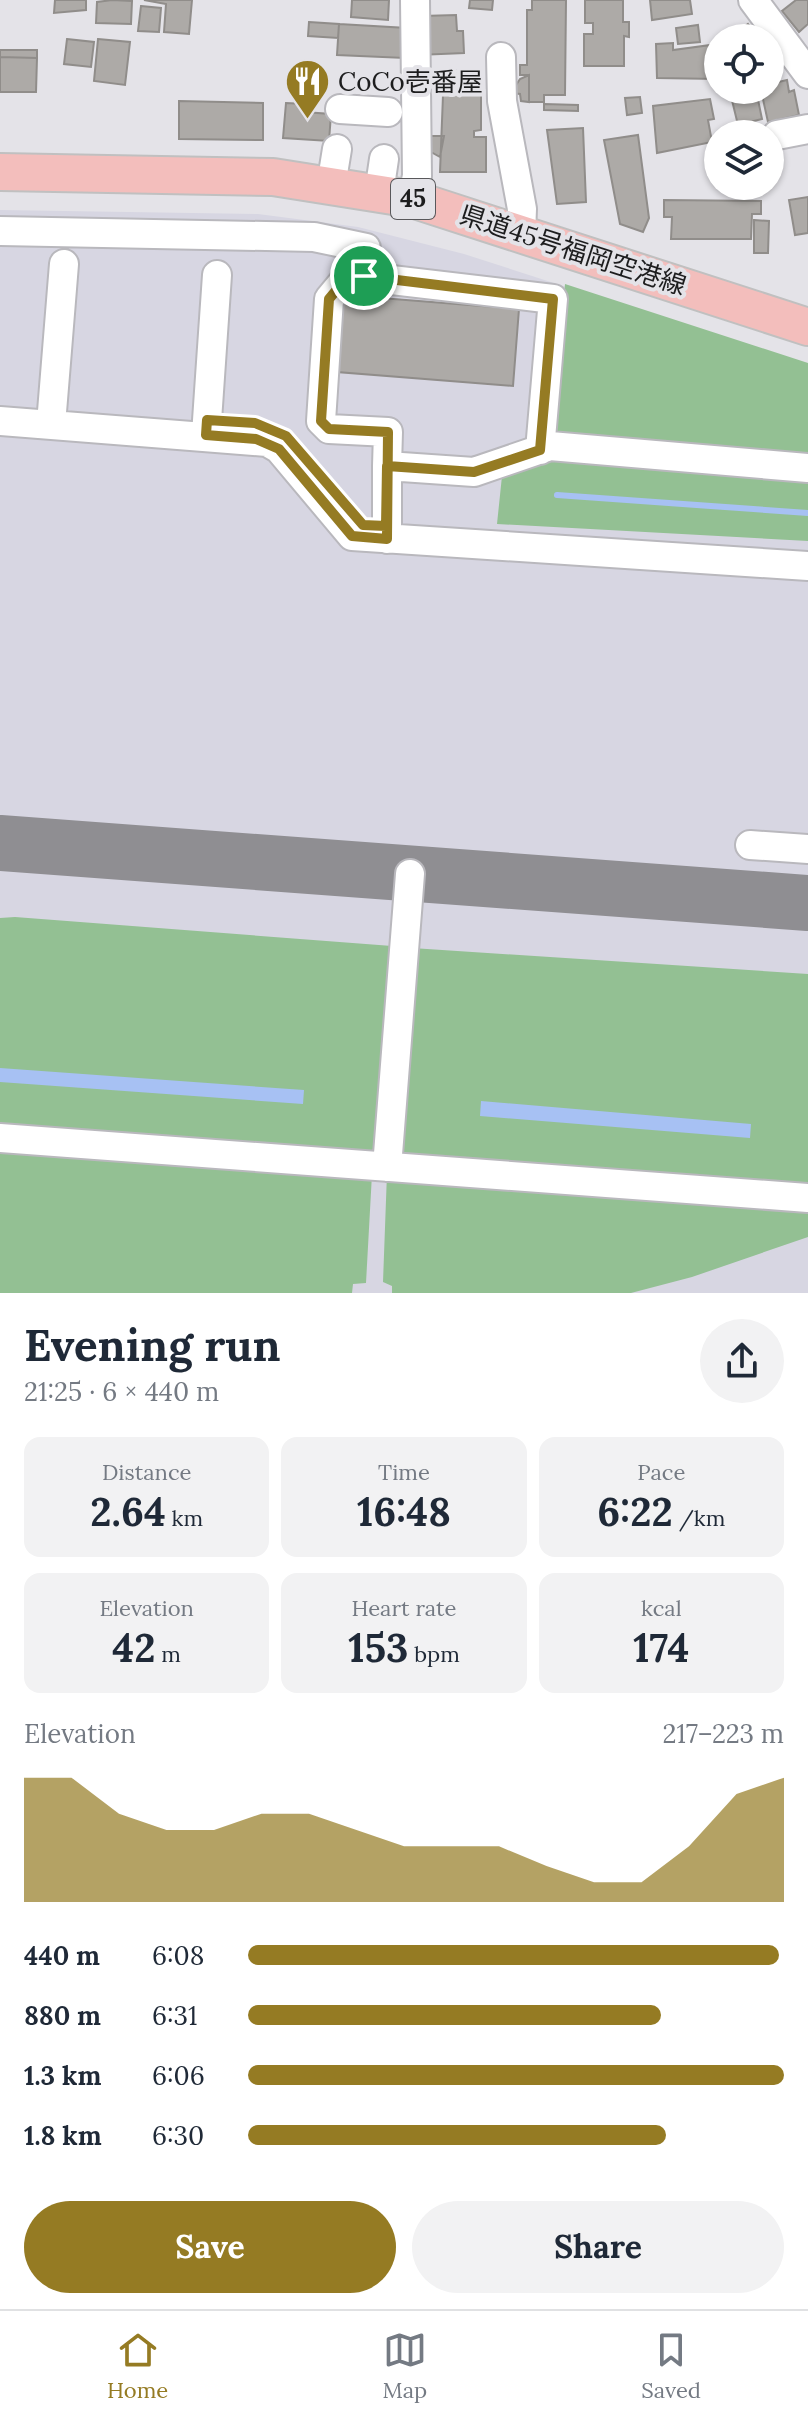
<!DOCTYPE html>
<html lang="en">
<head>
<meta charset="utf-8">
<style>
  :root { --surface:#fff; --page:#f2f2f3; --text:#1f2937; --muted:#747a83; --line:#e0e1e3; --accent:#957b23 }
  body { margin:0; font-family:Lora,"Noto Sans JP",serif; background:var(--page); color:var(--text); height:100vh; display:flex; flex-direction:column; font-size:30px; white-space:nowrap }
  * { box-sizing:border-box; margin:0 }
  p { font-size:26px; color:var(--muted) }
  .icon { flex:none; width:44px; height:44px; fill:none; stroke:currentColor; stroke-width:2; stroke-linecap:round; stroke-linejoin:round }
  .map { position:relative; height:1293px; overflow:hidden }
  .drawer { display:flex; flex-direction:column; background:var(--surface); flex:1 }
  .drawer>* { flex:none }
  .tools { position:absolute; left:704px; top:24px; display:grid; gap:16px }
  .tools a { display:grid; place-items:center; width:80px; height:80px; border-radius:50%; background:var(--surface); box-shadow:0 2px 6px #0004; font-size:40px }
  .pin { position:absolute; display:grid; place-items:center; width:68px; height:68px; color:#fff; margin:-34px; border:4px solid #fff; border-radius:50%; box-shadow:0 2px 8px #0007 }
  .round { display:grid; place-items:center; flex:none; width:84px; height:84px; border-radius:42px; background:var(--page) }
  .overview { display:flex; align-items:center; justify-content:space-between; height:136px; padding:0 24px }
  h1 { font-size:44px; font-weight:700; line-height:60px }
  .metrics { display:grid; grid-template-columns:repeat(3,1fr); gap:12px; height:136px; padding:8px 24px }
  .metrics div { display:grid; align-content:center; border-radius:16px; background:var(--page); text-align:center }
  .metrics b { font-size:40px; font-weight:700 }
  .metrics small { font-size:22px; font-weight:400 }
  .metrics p { font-size:22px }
  .chart { height:224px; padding:16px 24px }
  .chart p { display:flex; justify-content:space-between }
  .chart svg { width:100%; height:144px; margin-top:8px; fill:var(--accent); opacity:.7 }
  .cta { display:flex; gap:16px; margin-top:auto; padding:16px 24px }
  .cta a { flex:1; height:92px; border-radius:48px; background:var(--accent); color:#fff; font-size:32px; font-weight:700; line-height:92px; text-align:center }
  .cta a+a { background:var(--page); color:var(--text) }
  ul { padding:0 24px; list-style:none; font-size:26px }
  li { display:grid; grid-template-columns:128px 96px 1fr; align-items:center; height:60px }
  li i { height:20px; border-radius:10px; background:var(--accent) }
  .tabs { display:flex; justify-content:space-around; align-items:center; height:112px; border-top:2px solid var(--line); background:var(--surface); font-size:22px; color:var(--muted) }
  .tabs a { display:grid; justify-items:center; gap:4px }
  .tabs .current { color:var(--accent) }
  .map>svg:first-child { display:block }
  .built { fill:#d7d6e2 }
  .green { fill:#93c093 }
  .water { fill:#a7c1f3 }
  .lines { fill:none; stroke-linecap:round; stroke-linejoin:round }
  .stream { stroke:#a7c1f3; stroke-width:6 }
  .taxiway { stroke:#8f8e92; stroke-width:56 }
  .building { fill:#adaaa7; stroke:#908d8a; stroke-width:2 }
  .minor-casing { stroke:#b9b8bd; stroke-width:32 }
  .major-casing { stroke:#c0c0c0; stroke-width:40 }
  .minor { stroke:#fff; stroke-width:28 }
  .major { stroke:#f3bebc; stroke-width:36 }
  .route-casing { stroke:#fff; stroke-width:16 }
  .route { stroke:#957b23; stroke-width:10 }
  .labels { text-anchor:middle; stroke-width:8; stroke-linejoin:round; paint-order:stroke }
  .shield { fill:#e4e3e8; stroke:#59585b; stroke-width:2 }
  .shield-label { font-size:24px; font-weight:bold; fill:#1d1d1e }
  .poi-label { font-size:26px; fill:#1d1d1e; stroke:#e4e3e8; text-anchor:start }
  .street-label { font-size:26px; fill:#1d1d1e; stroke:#e4e3e8 }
</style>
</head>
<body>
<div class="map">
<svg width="808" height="1293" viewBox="0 0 808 1293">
  <rect width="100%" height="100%" fill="#e4e3e8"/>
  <path class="built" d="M0 210 258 214 358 227 464 254 808 365V1293H0Z"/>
  <path class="green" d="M565 284 808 363V456L551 435Z
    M550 457 808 479V541L497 524 502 476Z
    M15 917 392 946 375 1158 0 1131V918Z
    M412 948 808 974V1191L393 1158Z
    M0 1149 372 1174 366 1283 353 1284 352 1293H0Z
    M387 1173 808 1205V1237L692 1277 631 1293H392V1286L383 1282Z"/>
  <path class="water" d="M0 1068 304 1090 303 1104 0 1082Z
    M481 1101 751 1124 750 1138 480 1116Z"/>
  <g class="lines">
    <path class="stream" d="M557 495 808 513"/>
    <path class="taxiway" d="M0 843 808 903"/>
  </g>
  <path class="building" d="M55 0H86V10L54 13Z
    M112 0 132 1 131 24 96 23 97 2Z
    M144 0H192L189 34 164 32 166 4Z
    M352 0H389L388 20 351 17Z
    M470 0H493L492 10 469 8Z
    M532 0H566L565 95H544V102H529V75H520V65H527V10H532Z
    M585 0H623V22H629V37L624 36V66H584V34H593V23H585Z
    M650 0H690L692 14 652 20Z
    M796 0H808V24L799 32 782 11Z
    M141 6 161 8 159 32 138 31Z
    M456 15 457 31H463L464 53 418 55 422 16Z
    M309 22 339 24 338 38 308 36Z
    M339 24 407 28 405 58 337 55Z
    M748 24 759 38H734L732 36Z
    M698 25 700 42 678 44 676 28Z
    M67 39 94 42 91 67 64 64Z
    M98 39 130 42 125 85 94 81Z
    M673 43V50L718 44V79L657 78 656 44Z
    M0 50H37V58L0 57Z
    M772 51 782 64 770 73V53Z
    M0 57 37 58 36 92H0Z
    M444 70H481V130L474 131V137H486V172H440Z
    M529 75V102L521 101 520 94 511 93 520 79Z
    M787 80 789 92 794 90 799 115 768 122 761 90H770V84Z
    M741 90H756L762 119 738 125 730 92Z
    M640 97 642 113 627 115 625 98Z
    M710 99 714 119 708 120 712 142 657 153 653 106Z
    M179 101 263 103V140L179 139Z
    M286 103 305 104 304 112 331 114 329 141 283 138Z
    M544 104 578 105V111L544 110Z
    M583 128 586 202 557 204 547 130Z
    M638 135 649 218 643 232 620 224 604 140Z
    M430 136H444L440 157 431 152Z
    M808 197V233L795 235 789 200Z
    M664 200 761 201V214H752L751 239H671L672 217H664Z
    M754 220 769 221 768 253H754Z
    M343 295 519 309 513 386 337 372Z"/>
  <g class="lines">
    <defs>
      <path id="minor" d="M753 0 808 74
        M501 57 502 101 522 209 521 233
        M340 109 388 112
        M777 135 808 129
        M331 186 337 149
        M379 193 384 159
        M412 199 417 176 415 0
        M0 231 314 237 366 248 364 276
        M0 421 267 442 279 449 352 536 808 566
        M51 424 64 264
        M206 435 217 275
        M387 466 388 432 329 429 321 421 329 299 349 275 553 299 540 450
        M387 539V466L474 472 550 446 808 468
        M750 845 808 849
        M0 1138 808 1198
        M387 1167 410 874"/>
      <path id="major" d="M0 172 273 177 412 199 808 327"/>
    </defs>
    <use href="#minor" class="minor-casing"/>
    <use href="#major" class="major-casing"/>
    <use href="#minor" class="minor"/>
    <use href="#major" class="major"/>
  </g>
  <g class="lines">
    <defs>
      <path id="route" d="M364 276 349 275 329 299 321 421 329 429 388 432 387 539 352 536 279 449 256 439 206 435 207 420 255 423 286 436 363 525 386 526 387 466 474 472 540 450 553 299 364 276"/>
    </defs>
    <use href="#route" class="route-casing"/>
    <use href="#route" class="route"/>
  </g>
  <defs>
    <symbol id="restaurant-pin" viewBox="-11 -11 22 30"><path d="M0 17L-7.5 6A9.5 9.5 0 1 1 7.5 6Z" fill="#957b23" stroke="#e4e3e8"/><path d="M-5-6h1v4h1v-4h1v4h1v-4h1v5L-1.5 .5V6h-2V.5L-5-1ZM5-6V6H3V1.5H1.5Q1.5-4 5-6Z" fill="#fff"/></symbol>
  </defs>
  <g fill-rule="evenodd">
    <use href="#restaurant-pin" x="282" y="56" width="51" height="69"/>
  </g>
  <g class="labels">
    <rect class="shield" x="391" y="179" width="44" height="40" rx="6"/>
    <g class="shield-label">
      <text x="413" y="207">45</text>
    </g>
    <g class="poi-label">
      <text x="338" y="91">CoCo壱番屋</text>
    </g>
    <g class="street-label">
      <text transform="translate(573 250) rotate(18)" y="9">県道45号福岡空港線</text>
    </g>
  </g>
</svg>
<div class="tools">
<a><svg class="icon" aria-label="locate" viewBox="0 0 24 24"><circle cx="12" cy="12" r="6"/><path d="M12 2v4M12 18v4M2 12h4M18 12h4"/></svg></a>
<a><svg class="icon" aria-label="layers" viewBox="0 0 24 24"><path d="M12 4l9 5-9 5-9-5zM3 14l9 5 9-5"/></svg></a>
</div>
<div class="pin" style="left:364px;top:276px;background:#1e9e55"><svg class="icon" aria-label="arrive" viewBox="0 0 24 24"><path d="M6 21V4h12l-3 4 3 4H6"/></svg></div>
</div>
<section class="drawer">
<div class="overview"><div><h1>Evening run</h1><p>21:25 · 6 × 440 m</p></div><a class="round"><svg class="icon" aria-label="share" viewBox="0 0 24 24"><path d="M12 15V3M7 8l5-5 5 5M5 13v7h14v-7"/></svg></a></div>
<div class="metrics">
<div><p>Distance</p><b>2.64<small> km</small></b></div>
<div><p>Time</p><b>16:48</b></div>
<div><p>Pace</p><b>6:22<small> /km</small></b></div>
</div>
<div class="metrics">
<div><p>Elevation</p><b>42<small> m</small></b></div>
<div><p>Heart rate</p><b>153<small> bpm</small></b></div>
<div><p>kcal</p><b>174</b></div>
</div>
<div class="chart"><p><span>Elevation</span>217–223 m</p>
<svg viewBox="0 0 160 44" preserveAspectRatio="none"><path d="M0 44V6L10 6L20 17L30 22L40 22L50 17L60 17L70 22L80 27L90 27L100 27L110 33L120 38L130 38L140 27L150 11L160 6V44z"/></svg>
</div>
<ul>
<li><b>440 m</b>6:08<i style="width:99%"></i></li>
<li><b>880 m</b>6:31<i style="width:77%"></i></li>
<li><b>1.3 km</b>6:06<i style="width:100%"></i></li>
<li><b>1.8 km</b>6:30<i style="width:78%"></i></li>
</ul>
<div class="cta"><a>Save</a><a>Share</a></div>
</section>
<nav class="tabs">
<a class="current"><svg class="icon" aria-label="home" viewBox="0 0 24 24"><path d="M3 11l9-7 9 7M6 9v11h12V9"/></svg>Home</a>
<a><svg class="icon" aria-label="map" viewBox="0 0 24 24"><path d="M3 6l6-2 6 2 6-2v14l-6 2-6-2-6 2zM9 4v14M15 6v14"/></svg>Map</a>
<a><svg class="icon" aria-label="saved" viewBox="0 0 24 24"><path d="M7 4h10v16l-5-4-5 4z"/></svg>Saved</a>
</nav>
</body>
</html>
